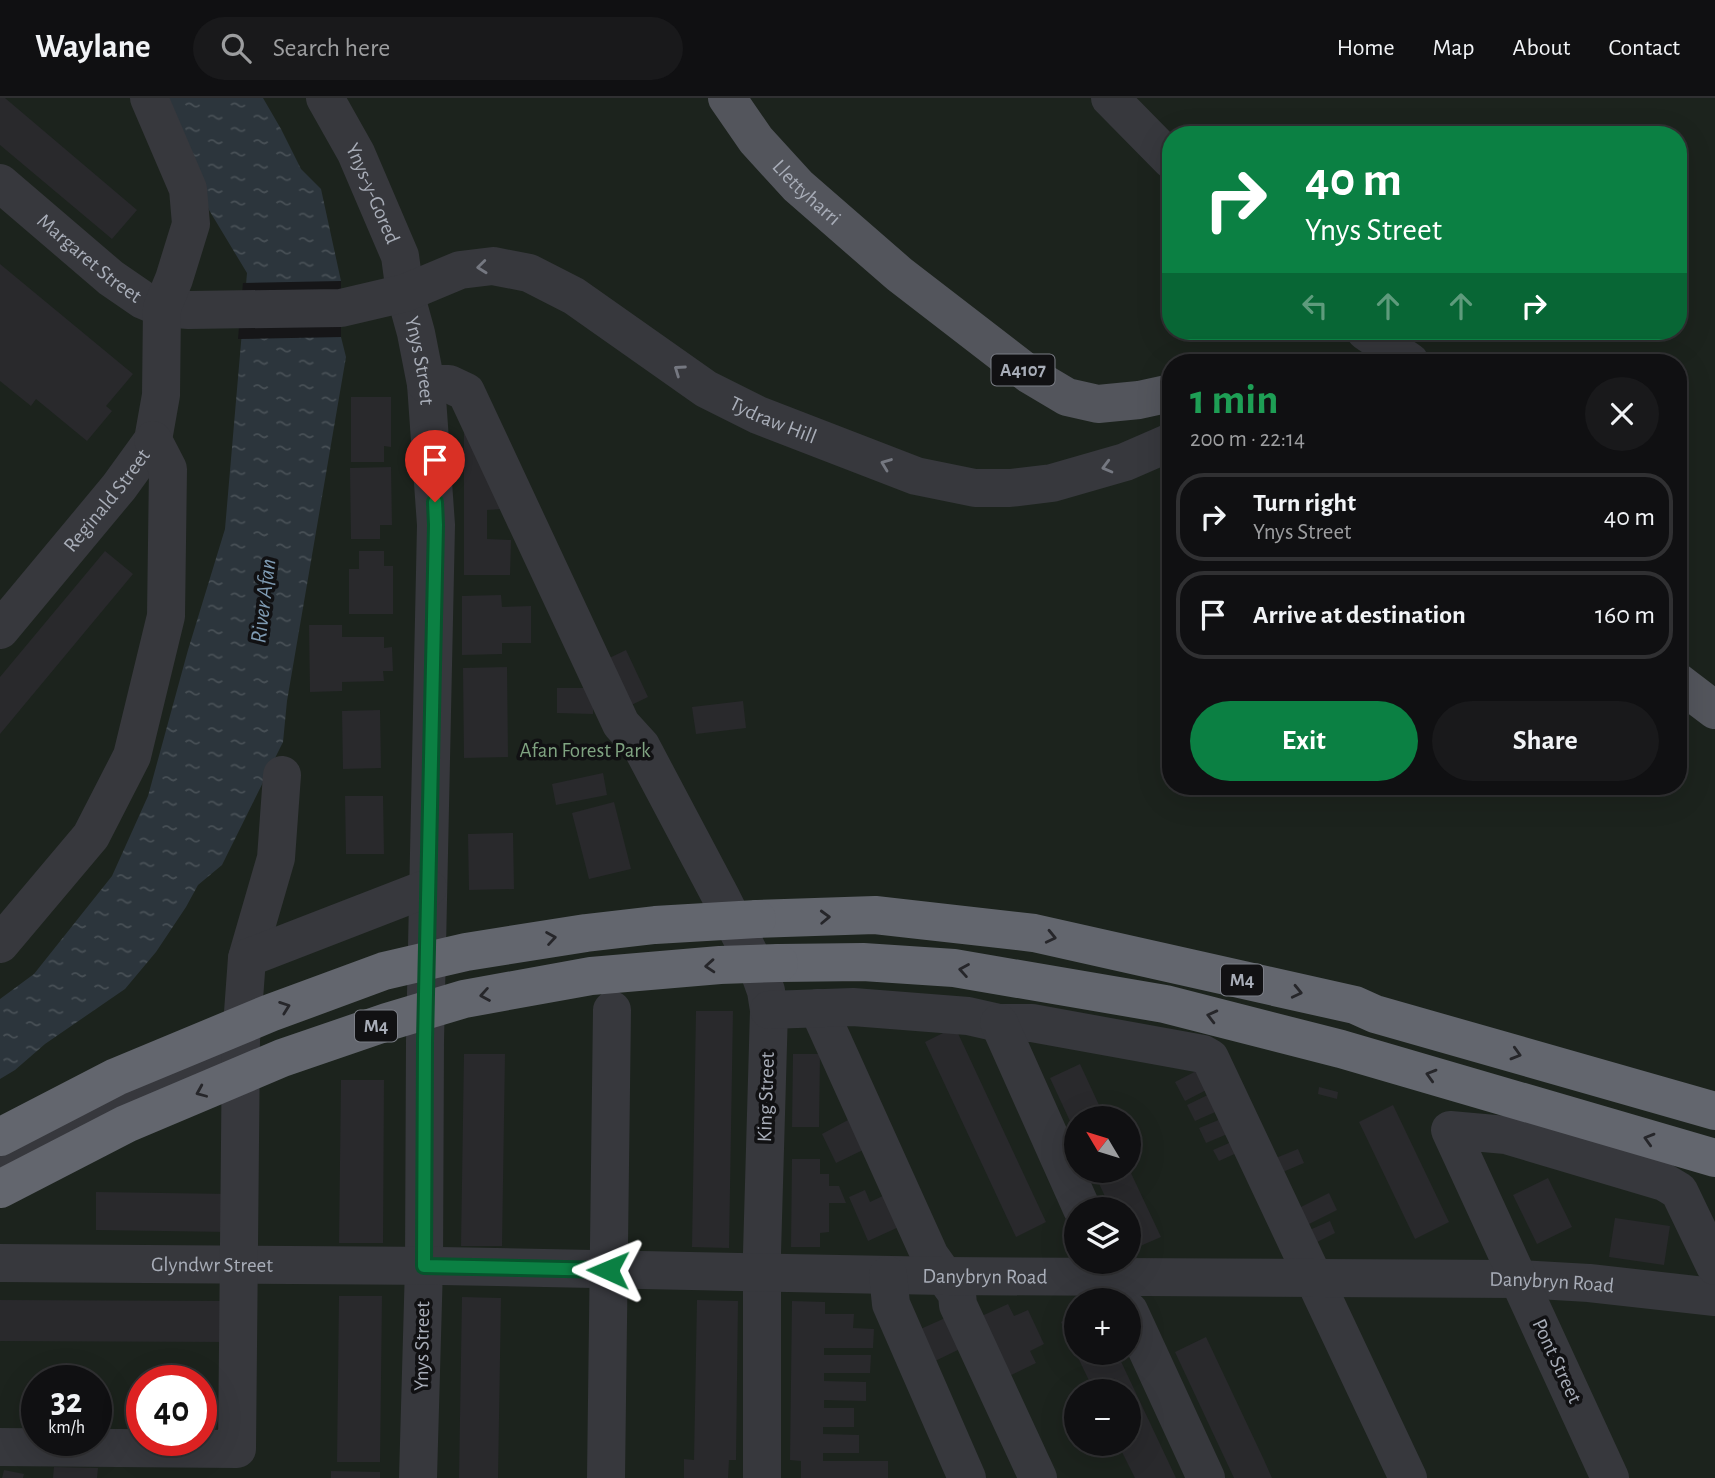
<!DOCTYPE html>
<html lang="en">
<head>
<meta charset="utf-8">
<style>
  :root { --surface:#101012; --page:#19191b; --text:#f1f3f6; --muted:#9c9d9f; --line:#303032; --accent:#0b8043 }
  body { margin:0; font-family:"Alegreya Sans",sans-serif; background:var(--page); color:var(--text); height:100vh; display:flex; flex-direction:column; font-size:26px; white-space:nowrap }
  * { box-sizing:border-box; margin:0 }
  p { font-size:23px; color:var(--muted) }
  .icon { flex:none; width:38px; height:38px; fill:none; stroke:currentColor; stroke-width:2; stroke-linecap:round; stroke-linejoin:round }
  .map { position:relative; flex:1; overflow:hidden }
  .panel { position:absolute; left:1162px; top:256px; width:525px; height:441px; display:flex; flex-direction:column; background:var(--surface); border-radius:28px; box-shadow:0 7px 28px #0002,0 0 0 2px var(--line) }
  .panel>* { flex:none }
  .top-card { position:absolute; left:1162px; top:28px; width:525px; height:214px; border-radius:28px; box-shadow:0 7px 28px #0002,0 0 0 2px var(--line); background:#0b8043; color:#fff; overflow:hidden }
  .needle { width:46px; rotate:308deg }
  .fabs { position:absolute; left:1064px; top:1008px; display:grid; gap:14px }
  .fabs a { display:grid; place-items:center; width:77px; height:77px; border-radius:50%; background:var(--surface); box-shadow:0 7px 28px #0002,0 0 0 2px var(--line); font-size:35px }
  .speed { position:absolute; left:21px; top:1267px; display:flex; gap:14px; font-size:35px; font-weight:700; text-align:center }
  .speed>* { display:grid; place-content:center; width:91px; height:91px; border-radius:50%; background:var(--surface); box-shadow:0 7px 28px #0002,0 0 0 2px var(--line); line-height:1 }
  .speed small { font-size:18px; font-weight:400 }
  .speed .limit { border:10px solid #d22; background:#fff; color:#111 }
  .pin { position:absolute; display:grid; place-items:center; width:60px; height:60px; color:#fff; margin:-72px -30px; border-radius:50% 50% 50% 0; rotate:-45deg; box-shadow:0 0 7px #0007 }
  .pin .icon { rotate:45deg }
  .me { position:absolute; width:77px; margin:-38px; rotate:271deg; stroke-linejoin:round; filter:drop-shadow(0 0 5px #0008) }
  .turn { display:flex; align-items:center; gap:24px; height:147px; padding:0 28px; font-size:32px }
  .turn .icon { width:91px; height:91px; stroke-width:2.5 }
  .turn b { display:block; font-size:49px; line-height:60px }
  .lanes { display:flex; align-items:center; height:66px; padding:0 28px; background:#0003; justify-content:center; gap:35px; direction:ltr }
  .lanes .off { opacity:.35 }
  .round { display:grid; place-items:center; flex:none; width:74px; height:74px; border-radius:37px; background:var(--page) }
  .headline { display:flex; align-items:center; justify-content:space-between; height:119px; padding:0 28px }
  h1 { font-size:42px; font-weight:700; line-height:52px; color:#1e9e55 }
  .action { display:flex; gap:14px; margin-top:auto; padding:14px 28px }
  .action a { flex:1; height:80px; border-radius:42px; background:var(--accent); color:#fff; font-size:28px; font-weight:700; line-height:80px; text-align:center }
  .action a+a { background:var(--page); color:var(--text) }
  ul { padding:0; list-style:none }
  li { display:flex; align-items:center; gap:21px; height:88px; margin:0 14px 10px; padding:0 14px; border:4px solid var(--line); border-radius:28px }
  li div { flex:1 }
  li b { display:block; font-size:26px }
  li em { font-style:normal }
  header { display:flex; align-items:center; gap:42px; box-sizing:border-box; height:98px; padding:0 35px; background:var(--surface); border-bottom:2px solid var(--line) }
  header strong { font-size:33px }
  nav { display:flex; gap:38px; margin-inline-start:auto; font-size:24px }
  .search { width:490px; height:63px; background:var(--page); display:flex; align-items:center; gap:18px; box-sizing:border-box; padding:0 24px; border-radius:38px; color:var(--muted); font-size:26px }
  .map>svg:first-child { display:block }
</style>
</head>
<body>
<header>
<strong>Waylane</strong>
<div class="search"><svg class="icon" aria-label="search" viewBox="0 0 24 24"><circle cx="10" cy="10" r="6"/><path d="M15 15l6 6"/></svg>Search here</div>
<nav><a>Home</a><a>Map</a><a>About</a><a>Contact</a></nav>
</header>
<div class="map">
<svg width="1715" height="1380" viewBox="0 0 1715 1380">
  <defs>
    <pattern id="water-ripples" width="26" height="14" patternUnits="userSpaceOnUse" patternTransform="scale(1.75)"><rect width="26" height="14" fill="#2c353c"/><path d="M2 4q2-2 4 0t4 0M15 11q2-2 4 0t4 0" fill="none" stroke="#485056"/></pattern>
  </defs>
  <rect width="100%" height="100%" fill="#161618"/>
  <path fill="#1c231d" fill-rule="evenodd" d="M0 0H1715V1380H0ZM1171 37H1678V233H1171ZM1171 264H1678V688H1171ZM1076 1020H1129V1073H1076ZM1076 1111H1129V1164H1076ZM1076 1202H1129V1255H1076ZM37 1283H96V1342H37ZM142 1283H201V1342H142ZM1076 1293H1129V1346H1076Z"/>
  <path fill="url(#water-ripples)" d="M169 0H263L281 31 301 71 321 91 341 183V239L346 259 287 603 283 644 222 767 198 787 186 809 156 854 125 891 45 946 15 972 0 981V901L34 876 112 778 148 698 188 552 225 431 247 175 209 112Z"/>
  <path fill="#161618" d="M341 183V239L238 241 243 185Z"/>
  <path fill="#29292c" d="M0 0H5L137 112 112 141 0 47Z
    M0 166 133 276 106 308 112 313 87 343 36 301 31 308 0 283Z
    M351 299H391V349L384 348V364H351Z
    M464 327 502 411 487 412V441L511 442 510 477H464Z
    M391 369 392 427H380V441H351L350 370Z
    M105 453 133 476 0 636V579Z
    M359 453H384V468H393V516H349V471H359Z
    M501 497 502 509 531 508V545H502V556L462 557V498Z
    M309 527H342V539H384V550L392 549 393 573H383L384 583 342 584V593L310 594Z
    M626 552 648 599 623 611 601 564Z
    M507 569 508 659 464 660 463 570Z
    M557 590H593V616L557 615Z
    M743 603 746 630 696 636 692 609Z
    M380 612 381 670 343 671 342 613Z
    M603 675 607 697 556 707 552 686Z
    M345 698H383L384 756H346Z
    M614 704 631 771 589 781 572 715Z
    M513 735 514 791 469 792 468 736Z
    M696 913H733L729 1150 692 1149Z
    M955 929 1046 1124 1016 1139 925 944Z
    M464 956H505L502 1148H461Z
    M793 956H820L819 1029H792Z
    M1080 966 1105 1020H1076V1036L1050 980Z
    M1202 970 1212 989 1185 1003 1175 984Z
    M341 982H384L383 1145H339Z
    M1319 989 1338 994 1337 1001 1318 996Z
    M1214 994 1222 1011 1195 1023 1187 1007Z
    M1393 1007 1449 1124 1415 1141 1359 1024Z
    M1226 1019 1232 1034 1206 1045 1199 1030Z
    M848 1022 863 1052 836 1065 822 1036Z
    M1236 1042 1241 1053 1219 1063 1213 1052Z
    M1298 1051 1304 1065 1278 1076 1271 1062Z
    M792 1061H820V1076H829V1088H839L846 1105H829V1134L820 1135V1149H791Z
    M1093 1073H1130L1161 1139 1131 1152 1129 1148V1111H1111Z
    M1548 1080 1572 1129 1537 1146 1513 1097Z
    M865 1092 870 1104 887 1096 901 1128 868 1143 849 1099Z
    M96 1094 230 1096 229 1134 96 1132Z
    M1329 1095 1337 1112 1303 1129 1295 1112Z
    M1615 1120 1670 1128 1664 1167 1609 1159Z
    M1330 1123 1335 1135 1311 1147 1305 1134Z
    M339 1198H382L380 1364H337Z
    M462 1199 501 1200 498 1380H459Z
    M0 1202 228 1203 227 1244 0 1243Z
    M697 1202 738 1203 736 1362H729L728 1380H684V1361L694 1362Z
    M792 1203 825 1204V1216H854L853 1230 874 1231 873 1250H824V1257H871L870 1275H824V1283L866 1284V1303L824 1302V1310H854V1329H823V1336L859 1337V1355H823V1363H888V1380H801V1363L790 1362Z
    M1008 1206 1014 1218 1028 1212 1044 1246 1030 1253 1036 1265 1001 1282 973 1222Z
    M1076 1216V1255H1117L1176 1380H1135L1118 1346H1129V1293H1094L1061 1224Z
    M952 1217 966 1248 931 1265 916 1233Z
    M1206 1239 1264 1362 1272 1380H1234L1175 1254Z
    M54 1369 98 1370 97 1380H53Z
    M4 1372 24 1376 23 1380H2Z
    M331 1373 380 1374V1380H331Z"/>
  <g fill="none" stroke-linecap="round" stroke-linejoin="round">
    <g stroke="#37383d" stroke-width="38">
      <path id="s1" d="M325 0 356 55 400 158 405 195 416 235 426 286 436 427 425 943 424 1168 418 1380"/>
      <path d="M1110 0 1171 62"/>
      <path id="s2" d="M0 85 111 180 143 202 162 210 189 212 341 210 405 195 460 172 493 168 529 175 574 198 706 291 758 317 916 378 975 390H1010L1052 385 1125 364 1171 344"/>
      <path d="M1365 233 1410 264"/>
      <path d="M426 286H449L466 294 621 626 641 648 722 801 761 879 766 893 769 912 762 1155V1380"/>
      <path id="s3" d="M0 532 119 389 153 342 161 297 162 210 174 181 191 126 188 91 149 0"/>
      <path d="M0 846 91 738 132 658 166 518 168 371 153 342"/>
      <path d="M247 860 276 760 282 677"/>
      <path d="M818 910 930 1158 957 1196 958 1207 1038 1380"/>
      <path d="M769 912 853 909 968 918 999 925H1032L1203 956 1210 960 1408 1380"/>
      <path d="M999 925 1082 1111"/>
      <path d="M0 1065 241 942 247 860 428 790"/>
      <path id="s4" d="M0 1165 441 1168 944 1178 1518 1181 1589 1185 1715 1199"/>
      <path d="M888 1177 891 1206 967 1380"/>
      <path d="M1129 1213 1206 1380"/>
      <path d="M0 1349 237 1351 241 942"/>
      <path d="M606 1380 612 912"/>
      <path d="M1610 1380 1450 1032 1506 1037 1664 1084 1679 1093 1715 1168"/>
    </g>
    <g stroke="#53555c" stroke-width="38">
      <path id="s5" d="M727 0 756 42 798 88 899 176 1030 277 1067 299 1098 306 1139 302 1171 295"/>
      <path d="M1678 584 1715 612"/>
    </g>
    <path stroke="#63666e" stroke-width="38" d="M757 821 875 817 1034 835 1355 907 1375 916 1715 1013
      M779 865 863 864 954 870 1165 906 1341 951 1715 1060"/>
    <path stroke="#63666e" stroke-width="38" d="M0 1039 116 979 270 915 384 873 466 854 586 835 655 827 757 821
      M0 1091 126 1026 282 960 387 924 464 901 591 878 720 867 779 865"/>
  </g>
  <defs><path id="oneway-chevron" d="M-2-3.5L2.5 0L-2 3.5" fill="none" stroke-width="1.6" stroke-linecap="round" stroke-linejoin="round" transform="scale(1.75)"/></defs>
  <g stroke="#757881">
    <use href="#oneway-chevron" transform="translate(482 169) rotate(174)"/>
    <use href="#oneway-chevron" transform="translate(679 272) rotate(-145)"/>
    <use href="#oneway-chevron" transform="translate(886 366) rotate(-159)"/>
    <use href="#oneway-chevron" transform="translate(1107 369) rotate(165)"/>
  </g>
  <g stroke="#26262a">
    <use href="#oneway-chevron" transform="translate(825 819) rotate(-2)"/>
    <use href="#oneway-chevron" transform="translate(1051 839) rotate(13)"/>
    <use href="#oneway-chevron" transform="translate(551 840) rotate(-9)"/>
    <use href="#oneway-chevron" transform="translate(710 868) rotate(176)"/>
    <use href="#oneway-chevron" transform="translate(964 872) rotate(-170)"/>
    <use href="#oneway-chevron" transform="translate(1297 894) rotate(13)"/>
    <use href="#oneway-chevron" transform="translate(485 897) rotate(170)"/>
    <use href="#oneway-chevron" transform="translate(285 909) rotate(-20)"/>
    <use href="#oneway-chevron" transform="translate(1212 918) rotate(-166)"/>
    <use href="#oneway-chevron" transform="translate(1516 956) rotate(16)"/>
    <use href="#oneway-chevron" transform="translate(1431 977) rotate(-164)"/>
    <use href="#oneway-chevron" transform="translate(201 994) rotate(157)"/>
    <use href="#oneway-chevron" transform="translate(1649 1041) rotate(-164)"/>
  </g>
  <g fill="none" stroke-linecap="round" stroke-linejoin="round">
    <g stroke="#07532c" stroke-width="18">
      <path id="route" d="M435 404 436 427 425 943 424 1168 608 1172"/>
    </g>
    <use href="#route" stroke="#0b8043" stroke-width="12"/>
  </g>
  <g text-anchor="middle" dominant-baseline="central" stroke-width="7" stroke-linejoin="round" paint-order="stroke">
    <g fill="#111113" stroke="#7b7e86" stroke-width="2">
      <rect x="991.5" y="256.5" width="63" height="31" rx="5"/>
      <rect x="1221" y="866.5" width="42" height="31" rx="5"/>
      <rect x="355" y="912.5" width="42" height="31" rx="5"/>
    </g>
    <g font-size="19" font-weight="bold" fill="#a8adb8">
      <text x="1023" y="272">A4107</text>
      <text x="1242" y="882">M4</text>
      <text x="376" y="928">M4</text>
    </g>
    <g font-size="21" fill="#a8adb8" stroke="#111113">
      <text stroke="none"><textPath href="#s5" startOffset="124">Llettyharri</textPath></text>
      <text stroke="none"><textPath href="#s1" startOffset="107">Ynys-y-Gored</textPath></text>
      <text stroke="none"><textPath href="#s2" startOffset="117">Margaret Street</textPath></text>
      <text stroke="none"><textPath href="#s1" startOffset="282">Ynys Street</textPath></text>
      <text stroke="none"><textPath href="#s2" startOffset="866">Tydraw Hill</textPath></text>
      <text stroke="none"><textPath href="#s3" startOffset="168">Reginald Street</textPath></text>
      <text transform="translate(766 999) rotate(-88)">King Street</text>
      <text stroke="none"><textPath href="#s4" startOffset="212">Glyndwr Street</textPath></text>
      <text stroke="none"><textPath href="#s4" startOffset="985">Danybryn Road</textPath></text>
      <text stroke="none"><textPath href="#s4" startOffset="1552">Danybryn Road</textPath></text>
      <text transform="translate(422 1248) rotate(-89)">Ynys Street</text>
      <text transform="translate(1557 1263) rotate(65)">Pont Street</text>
    </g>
    <g font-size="21" fill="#7fa381" stroke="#111113">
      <text x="585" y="652">Afan Forest Park</text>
    </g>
    <g font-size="23" font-style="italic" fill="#7f9bb3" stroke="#111113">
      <text transform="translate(264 503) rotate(-83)">River Afan</text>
    </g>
  </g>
</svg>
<div class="fabs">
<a><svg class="needle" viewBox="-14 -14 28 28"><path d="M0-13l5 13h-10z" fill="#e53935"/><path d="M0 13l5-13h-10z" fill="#9c9d9f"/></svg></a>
<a><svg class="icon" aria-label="layers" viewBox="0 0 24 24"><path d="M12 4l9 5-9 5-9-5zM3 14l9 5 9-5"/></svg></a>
<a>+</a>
<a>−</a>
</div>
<div class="speed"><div>32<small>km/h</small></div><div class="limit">40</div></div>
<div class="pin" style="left:435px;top:404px;background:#d93025"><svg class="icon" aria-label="arrive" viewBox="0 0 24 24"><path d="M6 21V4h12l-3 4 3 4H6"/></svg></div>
<svg class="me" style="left:608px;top:1172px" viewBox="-20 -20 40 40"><path d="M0-17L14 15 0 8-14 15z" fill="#0b8043" stroke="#fff" stroke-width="4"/></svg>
<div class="top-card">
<div class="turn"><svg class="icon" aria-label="right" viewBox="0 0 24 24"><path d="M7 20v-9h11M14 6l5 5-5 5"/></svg><div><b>40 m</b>Ynys Street</div></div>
<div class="lanes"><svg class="icon off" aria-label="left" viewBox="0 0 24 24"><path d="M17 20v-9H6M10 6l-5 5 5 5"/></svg><svg class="icon off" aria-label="ahead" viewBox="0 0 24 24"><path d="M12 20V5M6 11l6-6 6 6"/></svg><svg class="icon off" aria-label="ahead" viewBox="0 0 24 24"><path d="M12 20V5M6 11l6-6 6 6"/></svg><svg class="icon" aria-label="right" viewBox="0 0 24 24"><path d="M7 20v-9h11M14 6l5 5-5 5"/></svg></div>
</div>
<section class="panel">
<div class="headline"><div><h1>1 min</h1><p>200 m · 22:14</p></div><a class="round"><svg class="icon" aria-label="close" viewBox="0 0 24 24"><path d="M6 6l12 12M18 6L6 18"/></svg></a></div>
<ul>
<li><svg class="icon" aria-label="right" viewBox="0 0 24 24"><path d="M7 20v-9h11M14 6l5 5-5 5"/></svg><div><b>Turn right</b><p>Ynys Street</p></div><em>40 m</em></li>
<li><svg class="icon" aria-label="arrive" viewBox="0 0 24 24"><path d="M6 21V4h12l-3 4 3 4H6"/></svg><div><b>Arrive at destination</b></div><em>160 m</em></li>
</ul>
<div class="action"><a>Exit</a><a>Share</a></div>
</section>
</div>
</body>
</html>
